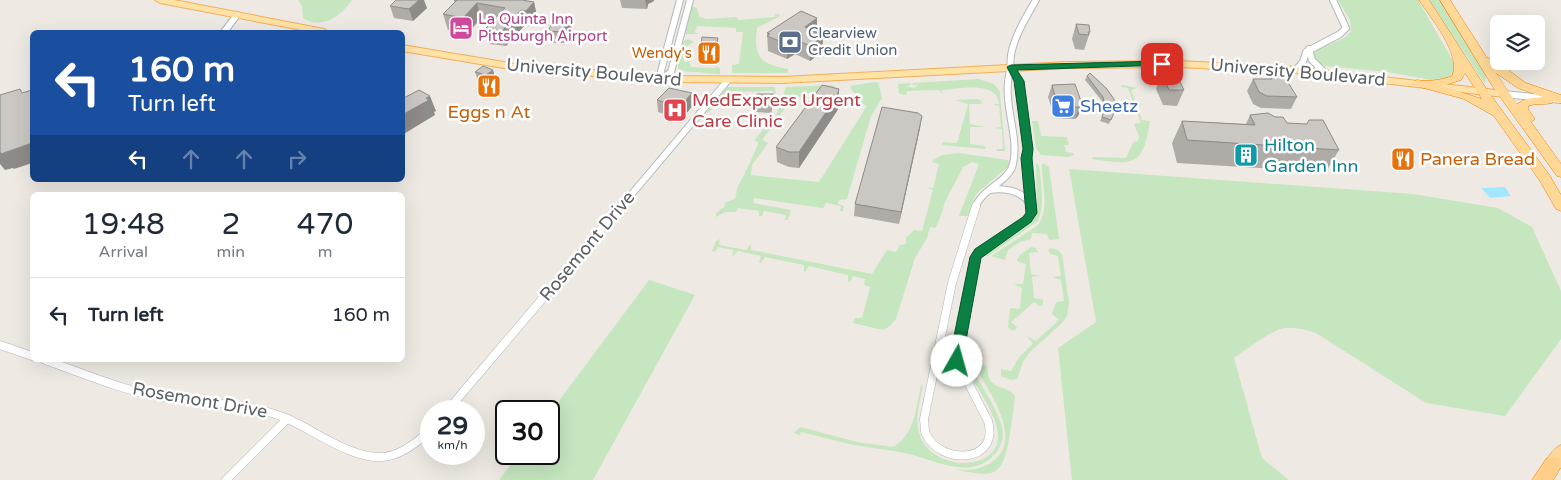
<!DOCTYPE html>
<html lang="en">
<head>
<meta charset="utf-8">
<style>
  :root { --surface:#fff; --page:#f2f2f3; --text:#1f2937; --muted:#747a83; --line:#e0e1e3 }
  body { margin:0; font-family:"Varela Round",sans-serif; background:var(--page); color:var(--text); height:100vh; display:flex; flex-direction:column; font-size:19px; white-space:nowrap }
  * { box-sizing:border-box; margin:0 }
  p { font-size:16px; color:var(--muted) }
  .icon { flex:none; width:28px; height:28px; fill:none; stroke:currentColor; stroke-width:2; stroke-linecap:round; stroke-linejoin:round }
  .map { position:relative; flex:1; overflow:hidden }
  .side { position:absolute; left:30px; top:192px; width:375px; height:170px; display:flex; flex-direction:column; background:var(--surface); border-radius:8px; box-shadow:0 5px 20px #0002 }
  .side>* { flex:none }
  .guide { position:absolute; left:30px; top:30px; width:375px; height:152px; border-radius:8px; box-shadow:0 5px 20px #0002; background:#1a4fa0; color:#fff; overflow:hidden }
  .tools { position:absolute; left:1490px; top:15px; display:grid; gap:10px }
  .tools a { display:grid; place-items:center; width:55px; height:55px; border-radius:8px; background:var(--surface); box-shadow:0 5px 20px #0002; font-size:25px }
  .speed { position:absolute; left:420px; top:400px; display:flex; gap:10px; font-size:25px; font-weight:700; text-align:center }
  .speed>* { display:grid; place-content:center; width:65px; height:65px; border-radius:50%; background:var(--surface); box-shadow:0 5px 20px #0002; line-height:1 }
  .speed small { font-size:12px; font-weight:400 }
  .speed .limit { border:2px solid #111; border-radius:8px; background:#fff; color:#111 }
  .pin { position:absolute; display:grid; place-items:center; width:42px; height:42px; color:#fff; margin:-21px; border-radius:10px; box-shadow:0 2px 8px #0006 }
  .me { position:absolute; width:55px; margin:-28px; rotate:7deg; stroke-linejoin:round; filter:drop-shadow(0 0 4px #0008) }
  .turn { display:flex; align-items:center; gap:18px; height:105px; padding:0 15px; font-size:22px }
  .turn .icon { width:65px; height:65px; stroke-width:2.5 }
  .turn b { display:block; font-size:35px; line-height:42px }
  .lanes { display:flex; align-items:center; height:48px; padding:0 15px; background:#0003; justify-content:center; gap:25px; direction:ltr }
  .lanes .off { opacity:.35 }
  .eta { display:flex; justify-content:space-evenly; align-items:center; height:85px; text-align:center }
  .eta b { font-size:30px; font-weight:600; line-height:35px }
  ul { padding:0; list-style:none }
  li { display:flex; align-items:center; gap:15px; height:75px; padding:0 15px; border-top:1px solid var(--line) }
  li div { flex:1 }
  li b { display:block; font-size:19px }
  li em { font-style:normal }
  .map>svg:first-child { display:block }
</style>
</head>
<body>
<div class="map">
<svg width="1561" height="480" viewBox="0 0 1561 480">
  <rect width="100%" height="100%" fill="#eeeae3"/>
  <path fill="#c5e6bf" d="M298 0H352C341 16 322 30 303 18L302 6Z
    M1338 0H1418L1453 61 1456 68 1455 75 1452 74 1448 77 1450 78 1431 80 1388 72 1325 66 1315 60 1313 52 1346 37 1351 31 1350 20Z
    M1429 0H1441L1486 75 1485 84Z
    M692 6 697 8 699 17 707 19 736 17 738 20 775 17V14H779L780 16 757 28C753 56 761 65 788 69V73H732V65L739 64 743 32H736V28L697 26 695 32 698 34H685L691 7Z
    M688 39 694 42 687 46 684 62 689 61 691 67 715 68 716 66 720 68V74L679 71 677 61 682 42Z
    M979 79 994 84 1000 92 1005 151H997L996 149H1003L1002 129 994 128 1001 127 999 106 992 104H999C997 80 959 89 942 90V94L939 90 907 91V94L903 95 899 93 898 84 910 83 911 85 906 86 914 88 918 85H913L912 83Z
    M874 82 882 83 877 84 879 85 882 98 871 116 847 199 839 200 838 204 844 206 843 211H840L841 206 826 203 823 208 754 198 753 203 791 210 788 220H785L786 215 764 211 762 216H759V211L738 208 736 212H725L716 217V213L724 207 726 202 735 199C737 194 736 189 739 184 746 172 752 158 758 144L757 141H754L777 113 786 87 832 85 836 87C826 95 812 88 801 97L794 96 762 140 768 143 752 165 751 175 819 182 867 106 862 104C860 95 852 94 850 86Z
    M1122 85 1137 88 1131 90 1136 103 1143 104 1137 106 1142 120 1150 121C1143 167 1134 165 1092 159L1093 157 1125 158 1127 156 1133 142 1138 141 1139 136 1134 124 1141 123 1128 88 1121 87Z
    M727 87H775L776 96H773V91L727 92 709 112 706 113Z
    M976 99 981 100 982 104H969L970 124 984 127H970V144L985 146 986 149 942 145 943 142 957 143 968 104 955 100Z
    M1032 121H1038L1041 136 1067 137 1069 145H1064L1066 152 1073 153 1074 155 1069 157 1041 155 1036 148Z
    M959 153 1008 160 1010 165 976 194 968 216H959L979 164 972 162 963 167C958 179 950 190 945 202 942 211 940 221 935 228L930 227 927 238 915 258 896 319 890 326 883 330 853 323 855 318H862L870 287 864 285 865 279 853 276 851 281 848 282V275L809 266 806 271 804 272V265L765 257 761 263 759 262 761 256 738 251 732 257 733 250 718 247 715 252 712 251 716 241 720 239 719 245 746 250 751 244V250L872 274 887 250 896 252 900 245 906 244V238L914 230 922 231 933 190 926 187 933 188 939 164 932 162 933 160 942 155Z
    M1036 163 1039 165C1041 182 1045 205 1038 221L988 256 983 255 1034 218 1037 205Z
    M1042 163 1049 167 1059 239 1049 240 1047 234 1032 233 1031 239 1020 242 1008 250 1005 260 991 256 1037 226C1051 210 1041 182 1042 163Z
    M1069 169 1413 194 1498 208 1532 227 1561 291V339L1505 416 1426 403 1316 333C1306 330 1295 327 1285 328 1271 330 1246 350 1234 358L1262 458 1289 480H1072L1058 348 1096 322Z
    M1031 247 1036 248 1038 252 1029 253 1031 274 1040 276 1032 277 1034 298 1043 300V305L1040 306 1034 302 1011 322 1017 327 1015 330H1011L1008 327 1010 309 1011 308 1020 309 1022 288 1014 284H1023L1026 264 1018 262 1017 260 1020 255Z
    M1050 248 1058 250 1062 254 1069 303 1067 316 1062 323 1029 353 1023 362 1017 379 1011 380 1001 376V369L1011 371 1020 356 1033 344 1027 336 1036 341 1059 320 1052 314 1056 302 1064 301 1061 280 1052 277 1061 276 1058 256 1050 254 1048 250Z
    M649 280 695 295 593 480H499L519 454H549V414Z
    M964 360 971 362 970 365C979 382 1002 416 1003 433 1003 450 989 464 972 467 952 470 929 459 909 454 891 450 872 448 853 445 836 441 818 436 801 432L800 435 794 433 800 427 857 442 893 447C915 435 916 407 921 385L923 386C920 399 916 415 918 428 925 472 997 474 998 437 999 413 971 384 964 360Z
    M975 363 987 366C988 370 987 374 989 378 994 390 1010 386 1015 397 1014 411 1011 425 1009 439 1002 480 991 477 954 469 968 471 980 470 992 462 1025 439 988 390 974 365Z"/>
  <path fill="#a2e6ff" d="M1505 187 1511 196 1490 198 1481 188Z"/>
  <g fill="none" stroke-linecap="round" stroke-linejoin="round">
    <g stroke="#b4b7ba" stroke-width="8">
      <path id="minor-far1" d="M680 0 661 71 662 79 671 72 690 0
        M224 32 237 15
        M1309 49 1312 60 1325 73
        M1011 67 1019 81 1028 149 1026 158 1031 208
        M1011 67C1007 48 1026 17 1036 0
        M1296 70 1303 62 1306 52 1340 34 1346 28 1333 0
        M1504 94 1561 100
        M989 190C1004 188 1020 190 1030 203
        M620 208 728 80
        M975 208C982 188 1009 182 1013 164 1020 133 1000 102 1011 67"/>
    </g>
    <g stroke="#b4b7ba" stroke-width="9">
      <path id="minor" d="M976 206 952 283 924 419C925 424 924 430 926 434 940 465 1000 464 988 421L959 365 957 357 975 257 979 252 1027 220 1031 213 1030 206
        M0 345 32 356
        M45 360C82 373 119 389 157 396 201 404 246 401 288 419 315 431 352 459 382 457 401 456 418 442 431 429
        M447 411 621 206
        M226 480 287 419"/>
    </g>
    <g stroke="#f4ae56" stroke-width="2">
      <path id="primary" d="M155 0H174L324 29 329 32H312L160 3Z
        M402 45 516 64 669 76 782 77 1067 62 1178 61 1296 67 1504 91 1509 94 1504 97 1296 73 1178 67 1067 68 782 83 669 82 516 70 402 51Z"/>
    </g>
    <g stroke="#f17e00" stroke-width="1">
      <path id="trunk" d="M1419 0H1429L1487 90 1550 176 1561 195V211L1556 209 1540 181 1494 116 1464 99 1413 85 1411 83 1417 80C1426 82 1443 80 1452 76 1462 55 1431 18 1419 0ZM1465 73 1482 99 1442 86 1461 80Z
        M1440 0H1450L1487 58 1493 59 1526 83 1561 95V103L1553 101 1552 103C1544 105 1536 103 1528 106V109L1535 119 1531 122 1561 164V177L1557 176 1493 87ZM1496 73 1518 88 1543 97 1526 99 1517 104Z
        M1561 445V468L1553 473 1547 470 1544 465C1548 457 1552 449 1561 445Z"/>
    </g>
    <g stroke="#f17e00" stroke-width="1">
      <path id="motorway" d="M1553 457 1560 459C1561 468 1558 473 1553 480H1532L1546 459Z"/>
    </g>
    <use href="#minor-far1" stroke="#fff" stroke-width="6"/>
    <use href="#minor" stroke="#fff" stroke-width="8"/>
    <use href="#primary" fill="#ffe2a7" fill-rule="evenodd"/>
    <use href="#trunk" fill="#ffd898" fill-rule="evenodd"/>
    <use href="#motorway" fill="#ffce89" fill-rule="evenodd"/>
  </g>
  <path fill="#afaba7" d="M454 0 534 2 537 17 530 26 525 25 506 46 490 44 486 28 493 20 481 18 468 33 448 30 443 14 455 3Z
    M620 0H654V1L648 4 647 9 622 8Z
    M390 6 427 8 413 21 394 18Z
    M1076 24 1090 32 1084 50 1075 49 1072 39Z
    M572 30 565 43H551L548 31Z
    M767 33H817H816L823 37 822 52 810 61 795 54 787 59 768 51Z
    M718 38V45L714 60H700V52Z
    M493 70 497 85 490 91 480 87 475 72Z
    M1162 73 1184 90 1177 106 1163 105 1156 89Z
    M1270 75 1297 97 1291 109 1261 108 1253 104 1247 91 1253 79H1268Z
    M1087 76 1115 110 1109 124 1100 121 1104 112 1102 101 1085 80Z
    M1052 85 1082 104 1078 116 1075 119 1055 118 1048 97Z
    M692 93 693 105 682 119 658 112 657 100Z
    M773 102 771 113 755 112V104Z
    M839 105 837 111 799 168 789 167 777 162 776 147Z
    M1250 115 1275 117 1339 150 1326 172 1177 163 1172 143 1182 121 1246 124Z
    M920 128 899 224 854 216 855 204Z"/>
  <path fill="#8e8b88" d="M419 0H424L427 8 413 21 409 9Z
    M645 0H654V1L648 4 647 9Z
    M534 2 537 17 530 26 526 11Z
    M477 3 481 18 468 33 463 18Z
    M521 10 525 25 506 46 502 31Z
    M569 18 572 30 565 43 563 32Z
    M817 18V33L804 42 805 27Z
    M823 37 822 52 810 61V46Z
    M718 38V45L714 60V52Z
    M795 39V54L787 59V44Z
    M493 70 497 85 490 91 486 75Z
    M839 89V105L837 111 799 168V152Z
    M692 93 693 105 682 119 680 107Z
    M773 94V102L771 113V104Z
    M430 96 436 111 434 112 435 115 402 135V115Z
    M1082 104 1078 116 1075 119 1079 107Z
    M922 116 920 128 899 224 901 212Z
    M32 143V163L14 169 13 168 5 170 0 164V151Z"/>
  <path fill="#cbc7c2" stroke="#8e8b88" d="M396 0H419L409 9 390 6Z
    M454 0H522L534 2 526 11 521 10 502 31 486 28 505 8 477 3 463 18 443 14 457 0Z
    M801 11 817 18 805 27 823 37 810 46 795 39 787 44 767 36 770 34 767 33Z
    M555 17 569 18 563 32 548 31Z
    M1076 24 1089 25 1090 32H1088L1089 35 1079 34Z
    M702 37 718 38 714 52H700Z
    M483 66 493 70 486 75 475 72Z
    M1090 73 1106 88 1114 99 1115 110 1111 120 1102 117 1105 108 1103 97 1087 76Z
    M1162 73 1176 74 1184 90H1169Z
    M1270 75H1278L1282 78 1286 79 1297 97 1267 96 1259 92 1253 79H1272Z
    M1075 84 1082 104 1079 107H1058L1052 85Z
    M822 85 839 89 837 96 799 152H789L776 147Z
    M669 88 692 93 680 107 657 100Z
    M20 89 22 93 32 90V143L1 154 0 151V95Z
    M419 90 430 96 426 98 429 100 402 115V99Z
    M757 94H773L771 104H755Z
    M882 107 918 113 922 116 901 212 855 204Z
    M1268 113 1275 117H1283L1287 123 1307 124 1309 120H1323L1339 150 1187 140 1182 121 1255 125 1250 115Z"/>
  <path fill="#0b8043" stroke="#07532c" d="M1162 61 1166 64 1165 65 1017 70 1024 81 1033 149 1032 158 1037 213 1031 222 981 258 964 351 962 365 957 366 953 365 951 351 970 257 975 249 1023 217 1026 213 1021 158 1023 149 1014 81 1007 67 1011 65Z"/>
  <defs>
    <g id="hotel-square" transform="scale(1.25)"><rect x="-9" y="-9" width="18" height="18" rx="4" fill="#d1479c" stroke="#fff"/><path d="M-6-4.5h1.5V1H6V5H4.5V3h-9V5H-6ZM-4 0a1.8 1.8 0 1 1 3.6 0ZM.5 0V-2.5h3Q6-2.5 6 0Z" fill="#fff"/></g>
    <g id="bank-square" transform="scale(1.25)"><rect x="-9" y="-9" width="18" height="18" rx="4" fill="#5c6f8a" stroke="#fff"/><path d="M-6-4H6V4H-6ZM0-2.3a2.3 2.3 0 1 0 0 4.6a2.3 2.3 0 1 0 0-4.6Z" fill="#fff"/></g>
    <g id="restaurant-square" transform="scale(1.25)"><rect x="-9" y="-9" width="18" height="18" rx="4" fill="#e8710a" stroke="#fff"/><path d="M-5-6h1v4h1v-4h1v4h1v-4h1v5L-1.5 .5V6h-2V.5L-5-1ZM5-6V6H3V1.5H1.5Q1.5-4 5-6Z" fill="#fff"/></g>
    <g id="supermarket-square" transform="scale(1.25)"><rect x="-9" y="-9" width="18" height="18" rx="4" fill="#3f7fe0" stroke="#fff"/><path d="M-6-5.5h2.5l.6 2H6L4.5 2H-2.5L-4.4-4H-6ZM-1.5 3.2a1.3 1.3 0 1 0 .1 0ZM3 3.2a1.3 1.3 0 1 0 .1 0Z" fill="#fff"/></g>
    <g id="hospital-square" transform="scale(1.25)"><rect x="-9" y="-9" width="18" height="18" rx="4" fill="#e0444e" stroke="#fff"/><path d="M-5-5h3v3.5h4V-5h3V5h-3V1.5h-4V5h-3Z" fill="#fff"/></g>
    <g id="building-square" transform="scale(1.25)"><rect x="-9" y="-9" width="18" height="18" rx="4" fill="#0f9aa8" stroke="#fff"/><path d="M-4-6H4V6H1V3H-1V6H-4ZM-2.5-4.3h1.7v1.8h-1.7ZM.8-4.3h1.7v1.8H.8ZM-2.5-1h1.7V.8h-1.7ZM.8-1h1.7V.8H.8Z" fill="#fff"/></g>
  </defs>
  <g fill-rule="evenodd">
    <use href="#hotel-square" x="461" y="28"/>
    <use href="#bank-square" x="790" y="42"/>
    <use href="#restaurant-square" x="709" y="53"/>
    <use href="#restaurant-square" x="489" y="86"/>
    <use href="#supermarket-square" x="1063" y="106"/>
    <use href="#hospital-square" x="675" y="110"/>
    <use href="#building-square" x="1246" y="155"/>
    <use href="#restaurant-square" x="1403" y="159"/>
  </g>
  <g text-anchor="middle" dominant-baseline="central" stroke-width="5" stroke-linejoin="round" paint-order="stroke">
    <g font-size="15" fill="#b23c85" stroke="#fff" text-anchor="start">
      <text x="478" y="19">La Quinta Inn<tspan x="478" dy="17">Pittsburgh Airport</tspan></text>
    </g>
    <g font-size="15" fill="#4e5e75" stroke="#fff" text-anchor="start">
      <text x="808" y="33">Clearview<tspan x="808" dy="17">Credit Union</tspan></text>
    </g>
    <g font-size="15" fill="#c56008" stroke="#fff" text-anchor="end">
      <text x="692" y="53">Wendy's</text>
    </g>
    <g font-size="18" fill="#5b6064" stroke="#fff">
      <text transform="translate(594 72) rotate(5)">University Boulevard</text>
      <text transform="translate(1298 72) rotate(5)">University Boulevard</text>
      <text transform="translate(587 246) rotate(-50)">Rosemont Drive</text>
      <text transform="translate(200 400) rotate(10)">Rosemont Drive</text>
    </g>
    <g font-size="18" fill="#be3a42" stroke="#fff" text-anchor="start">
      <text x="692" y="100">MedExpress Urgent<tspan x="692" dy="21">Care Clinic</tspan></text>
    </g>
    <g font-size="18" fill="#366cbe" stroke="#fff" text-anchor="start">
      <text x="1080" y="106">Sheetz</text>
    </g>
    <g font-size="18" fill="#c56008" stroke="#fff">
      <text x="489" y="112">Eggs n At</text>
      <text x="1420" y="159" text-anchor="start">Panera Bread</text>
    </g>
    <g font-size="18" fill="#0d838f" stroke="#fff" text-anchor="start">
      <text x="1264" y="145">Hilton<tspan x="1264" dy="21">Garden Inn</tspan></text>
    </g>
  </g>
</svg>
<div class="tools">
<a><svg class="icon" aria-label="layers" viewBox="0 0 24 24"><path d="M12 4l9 5-9 5-9-5zM3 14l9 5 9-5"/></svg></a>
</div>
<div class="speed"><div>29<small>km/h</small></div><div class="limit">30</div></div>
<div class="pin" style="left:1162px;top:64px;background:#d93025"><svg class="icon" aria-label="arrive" viewBox="0 0 24 24"><path d="M6 21V4h12l-3 4 3 4H6"/></svg></div>
<svg class="me" style="left:957px;top:361px" viewBox="-20 -20 40 40"><circle r="19" fill="#fff"/><path d="M0-13L10 11 0 6-10 11z" fill="#0b8043"/></svg>
<div class="guide">
<div class="turn"><svg class="icon" aria-label="left" viewBox="0 0 24 24"><path d="M17 20v-9H6M10 6l-5 5 5 5"/></svg><div><b>160 m</b>Turn left</div></div>
<div class="lanes"><svg class="icon" aria-label="left" viewBox="0 0 24 24"><path d="M17 20v-9H6M10 6l-5 5 5 5"/></svg><svg class="icon off" aria-label="ahead" viewBox="0 0 24 24"><path d="M12 20V5M6 11l6-6 6 6"/></svg><svg class="icon off" aria-label="ahead" viewBox="0 0 24 24"><path d="M12 20V5M6 11l6-6 6 6"/></svg><svg class="icon off" aria-label="right" viewBox="0 0 24 24"><path d="M7 20v-9h11M14 6l5 5-5 5"/></svg></div>
</div>
<section class="side">
<div class="eta">
<div><b>19:48</b><p>Arrival</p></div>
<div><b>2</b><p>min</p></div>
<div><b>470</b><p>m</p></div>
</div>
<ul>
<li><svg class="icon" aria-label="left" viewBox="0 0 24 24"><path d="M17 20v-9H6M10 6l-5 5 5 5"/></svg><div><b>Turn left</b></div><em>160 m</em></li>
</ul>
</section>
</div>
</body>
</html>
